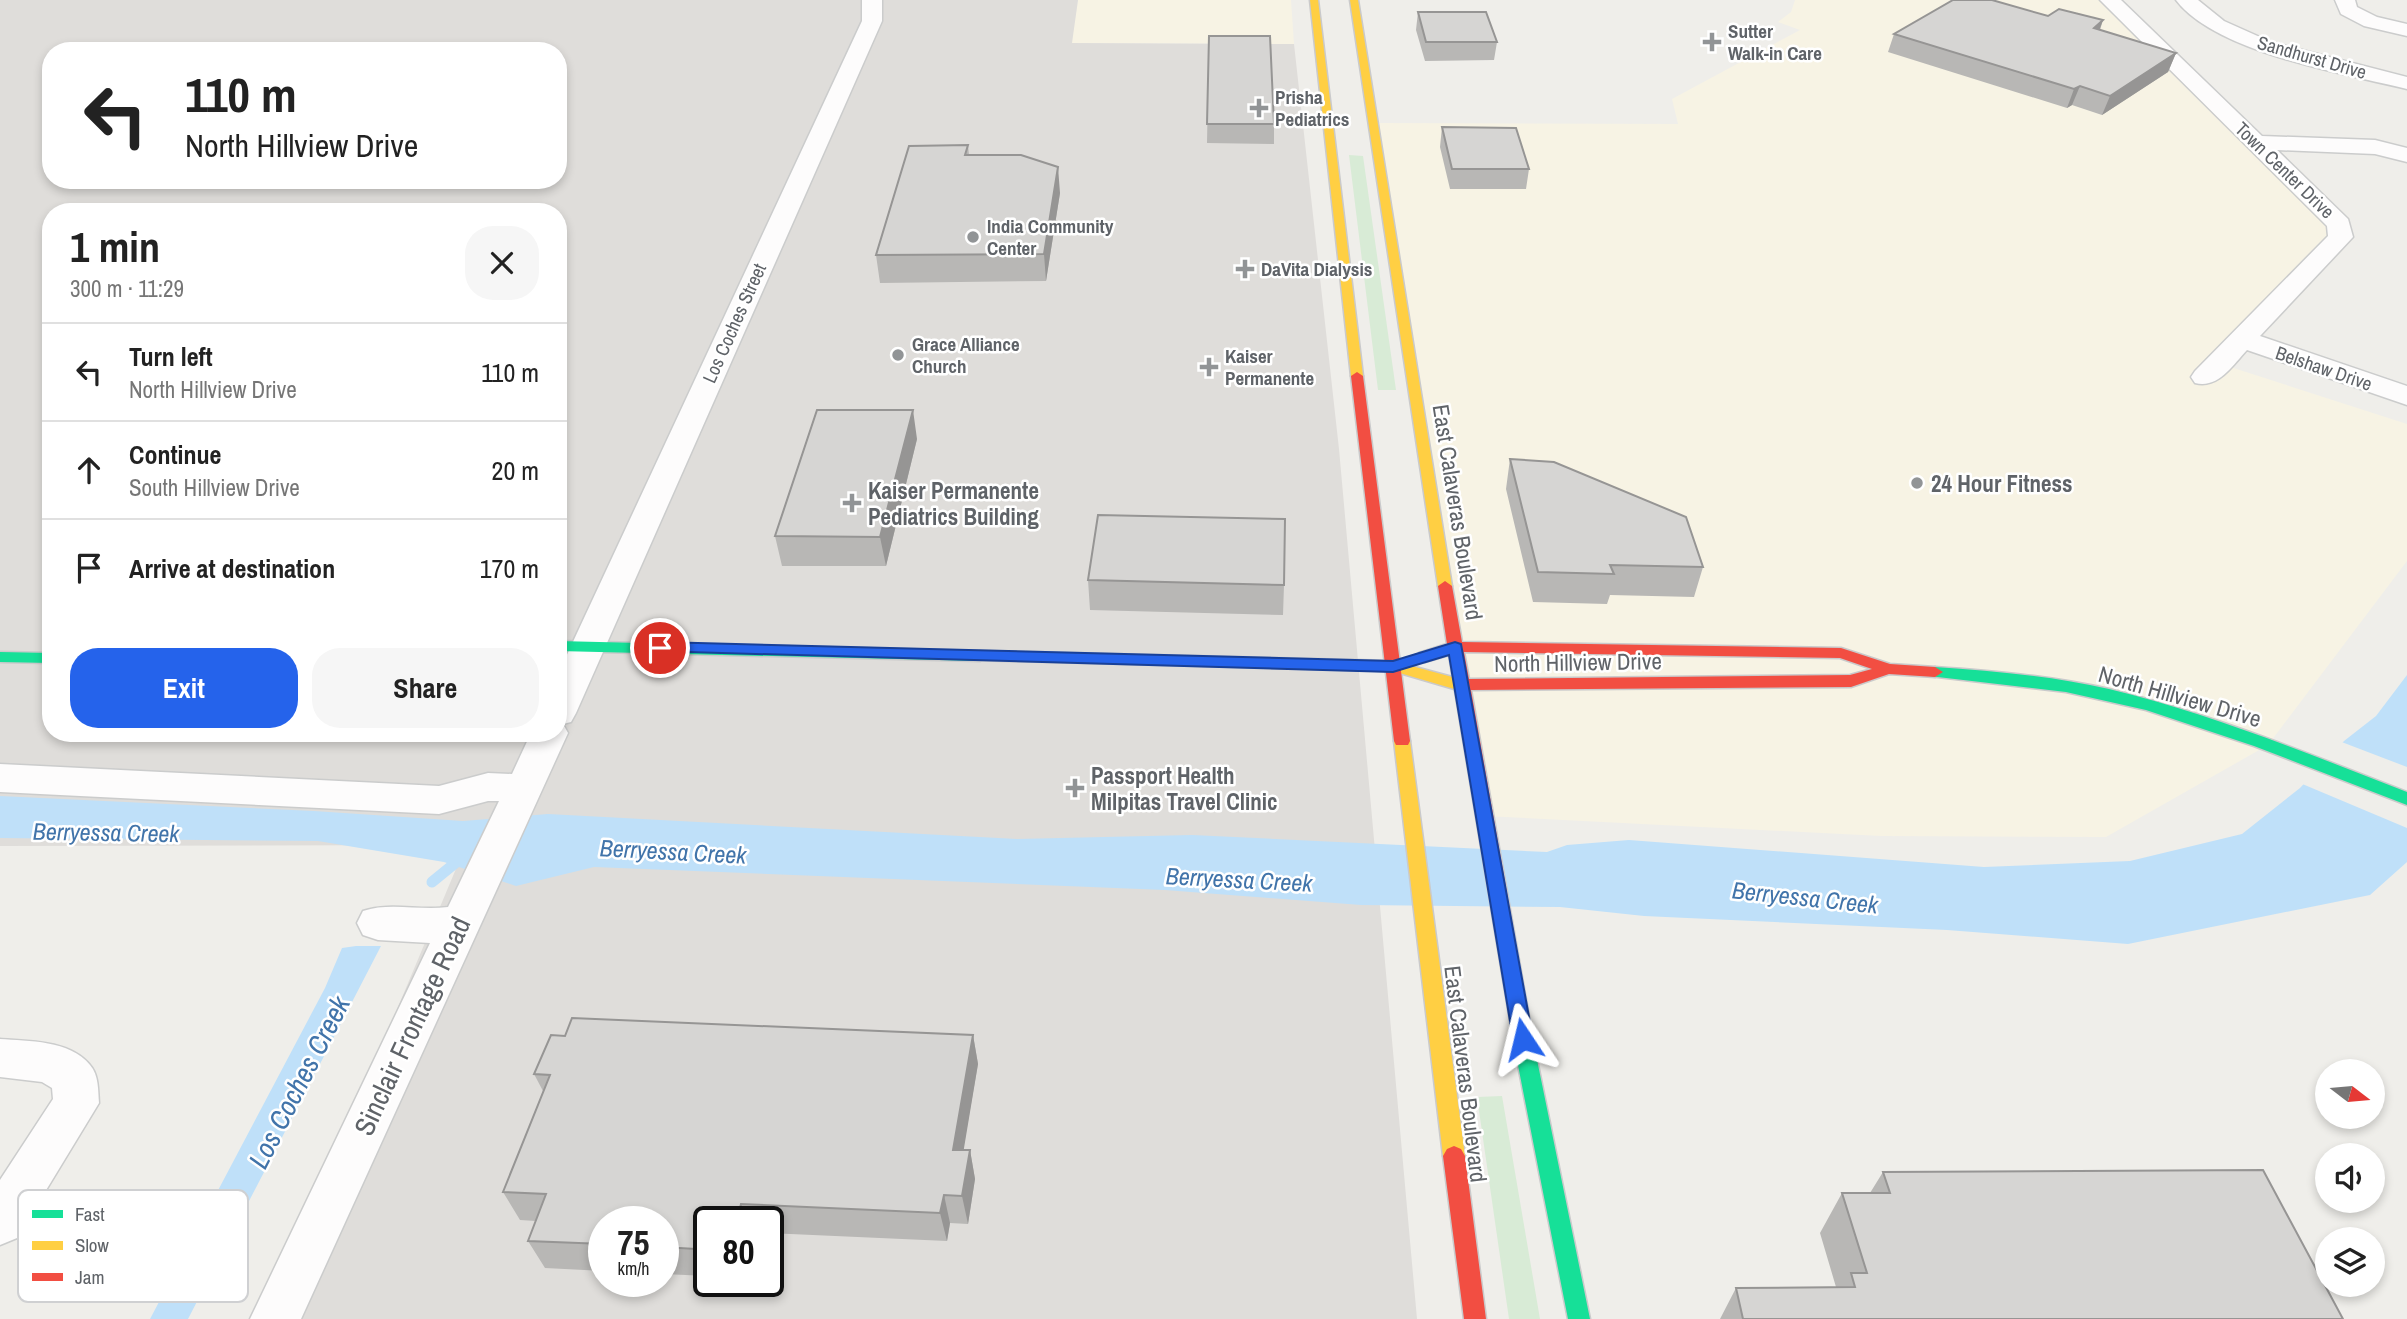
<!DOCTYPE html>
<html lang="en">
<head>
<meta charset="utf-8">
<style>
  :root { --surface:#fff; --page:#f6f6f6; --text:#222; --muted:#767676; --line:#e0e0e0; --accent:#2563eb }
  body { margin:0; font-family:"Archivo Narrow",sans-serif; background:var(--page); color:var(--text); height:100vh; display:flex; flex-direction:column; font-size:26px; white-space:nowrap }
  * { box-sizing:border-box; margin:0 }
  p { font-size:23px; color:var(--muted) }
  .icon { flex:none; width:38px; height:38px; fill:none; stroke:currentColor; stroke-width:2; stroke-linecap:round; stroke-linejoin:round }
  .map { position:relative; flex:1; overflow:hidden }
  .sheet { position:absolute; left:42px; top:203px; width:525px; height:539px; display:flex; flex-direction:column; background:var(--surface); border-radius:28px; box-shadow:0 4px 10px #0003 }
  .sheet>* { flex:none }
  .banner { position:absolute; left:42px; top:42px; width:525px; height:147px; border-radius:28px; box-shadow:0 4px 10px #0003; background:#fff; color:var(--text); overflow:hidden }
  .needle { width:46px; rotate:106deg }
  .buttons { position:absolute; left:2315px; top:1059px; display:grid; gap:14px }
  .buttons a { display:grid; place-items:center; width:70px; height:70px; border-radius:50%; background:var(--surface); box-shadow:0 4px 10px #0003; font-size:35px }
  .speed { position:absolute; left:588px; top:1206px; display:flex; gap:14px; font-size:35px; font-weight:700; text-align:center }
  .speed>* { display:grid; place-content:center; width:91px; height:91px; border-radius:50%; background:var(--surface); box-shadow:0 4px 10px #0003; line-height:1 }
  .speed small { font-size:18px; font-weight:400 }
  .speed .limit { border:4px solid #111; border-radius:10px; background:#fff; color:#111 }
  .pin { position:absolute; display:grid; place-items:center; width:60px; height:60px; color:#fff; margin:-30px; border:4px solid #fff; border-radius:50%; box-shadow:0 2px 7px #0007 }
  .me { position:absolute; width:77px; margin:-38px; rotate:350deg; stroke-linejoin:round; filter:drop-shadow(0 0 5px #0008) }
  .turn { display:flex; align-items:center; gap:24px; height:147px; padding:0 28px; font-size:32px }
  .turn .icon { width:91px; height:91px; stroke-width:2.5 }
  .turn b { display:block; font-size:49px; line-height:60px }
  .round { display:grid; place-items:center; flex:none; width:74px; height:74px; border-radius:28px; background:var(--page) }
  .headline { display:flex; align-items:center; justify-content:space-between; height:119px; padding:0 28px }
  h1 { font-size:42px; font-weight:700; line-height:52px }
  .primary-button { display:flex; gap:14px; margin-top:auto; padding:14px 28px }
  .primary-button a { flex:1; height:80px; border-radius:28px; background:var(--accent); color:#fff; font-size:28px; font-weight:700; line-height:80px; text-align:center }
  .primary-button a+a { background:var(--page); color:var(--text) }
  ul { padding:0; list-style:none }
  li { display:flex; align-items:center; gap:21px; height:98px; padding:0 28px; border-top:2px solid var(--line) }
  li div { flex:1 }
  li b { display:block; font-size:26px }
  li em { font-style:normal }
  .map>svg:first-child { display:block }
</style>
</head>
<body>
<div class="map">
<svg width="2407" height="1319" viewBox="0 0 2407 1319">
  <rect width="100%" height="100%" fill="#efeeea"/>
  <path fill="#f7f3e4" d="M1078 0H1291L1294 44 1071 43Z
    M1795 0H2110L2339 224 2218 363 2407 424V561L2268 745 2106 837 1881 836 1484 816 1375 123 1678 124 1672 99 1800 30 1778 22 1791 12Z"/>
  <path fill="#dfddda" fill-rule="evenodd" d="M0 0H1078L1072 43 1294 44 1339 449 1417 1319H267L466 845 0 846ZM51 51H558V180H51ZM51 212H558V733H51ZM604 1222H663V1281H604ZM709 1222H768V1281H709Z"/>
  <path fill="#d8ebd6" d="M1349 155 1363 156 1396 390H1378Z
    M1502 1096 1540 1319H1509L1477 1097Z"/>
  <path fill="#bfe0f9" d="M2407 675V862L2370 895 2128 944 1947 930 1644 916 1560 907 1361 905 1165 890 594 867 516 886 444 862 318 841 0 838V796L314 811 463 821 548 814 1017 839 1192 835 1547 852 1567 845 1629 840 1984 867 2130 861 2242 834 2300 788 2344 741 2376 716Z
    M356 946H381L188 1319H150L325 988 342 948Z"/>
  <path fill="#efeeea" d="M2339 741 2407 767V828L2300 783Z"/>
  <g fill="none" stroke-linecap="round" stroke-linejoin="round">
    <path stroke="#bfe0f9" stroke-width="9" d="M457 862 460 859"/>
    <path stroke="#bfe0f9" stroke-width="11" d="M432 882 459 860"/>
    <g stroke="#cbcccc" stroke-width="3">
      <path id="street" d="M862 0H882V21L576 713 571 722 563 724 568 733 301 1319H250L430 943 378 940 363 935 357 923 363 911C390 902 420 911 448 907L499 801H488L439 814 0 792V764L439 786 488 773 512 774 531 733H558V674L862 21Z
        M2100 0H2121L2262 136 2375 140 2407 148V162L2375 154 2277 150 2348 219 2353 237 2260 336 2407 386V405L2247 350C2232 366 2218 389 2195 383L2191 377 2195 371 2328 236 2327 226Z
        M2176 0H2198L2224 21 2271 42 2407 77V89C2345 74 2215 52 2176 0Z
        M2335 0H2355L2357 7 2377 17 2407 24V36L2364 26 2341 14Z
        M0 1039C28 1041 70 1040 90 1065 99 1075 98 1091 99 1103L17 1238 0 1245V1180L53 1099 52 1088 42 1082 0 1077Z"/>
    </g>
    <g stroke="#cacacb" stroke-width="3">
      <path id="fast" d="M558 641 980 651 988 656 980 661 558 651Z
        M0 652 51 653V663L0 662Z
        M1935 667C1993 671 2052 676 2109 689 2212 714 2309 754 2407 792V805L2254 746 2146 710 2066 692 1929 676 1927 672Z
        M1524 1036 1531 1039 1534 1045 1590 1319H1568L1514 1045 1517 1039Z"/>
    </g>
    <g stroke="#cacacb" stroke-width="3">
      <path id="slow" d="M1310 0H1318L1363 376 1357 380 1351 376Z
        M1350 0H1358L1452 586 1445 591 1438 586Z
        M980 651 1393 661 1467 681 1469 685 1461 691 1393 671 974 660 972 656Z
        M1402 735 1408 737 1410 741 1465 1156 1461 1163 1454 1166 1447 1163 1443 1156 1394 741 1396 737Z"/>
    </g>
    <g stroke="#cacacb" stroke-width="3">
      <path id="jam" d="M1357 372 1363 376 1410 741 1408 745H1396L1394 741 1351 376Z
        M1445 581 1452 586 1462 642 1841 648 1890 664 1935 667 1943 672 1935 677 1889 674 1851 687 1471 690 1534 1045 1531 1051 1524 1054 1517 1051 1514 1045 1449 655 1425 662 1417 657 1419 653 1447 644 1438 586ZM1464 652 1840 658 1872 669 1850 675 1469 679Z
        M1454 1146 1461 1149 1465 1156 1486 1319H1464L1443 1156 1447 1149Z"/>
    </g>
    <use href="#street" fill="#fdfcfc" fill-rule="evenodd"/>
    <use href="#fast" fill="#16e098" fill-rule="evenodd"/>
    <use href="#slow" fill="#ffcf43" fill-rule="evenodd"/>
    <use href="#jam" fill="#f24e42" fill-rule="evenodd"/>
  </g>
  <path fill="#b8b7b5" d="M1418 12 1497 42 1494 60 1425 61 1416 30Z
    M2048 16 2103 20 2100 30 2176 53 2168 72 2102 115 2072 105 2067 108 1888 52 1894 34Z
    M1209 36 1274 124V144L1207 143Z
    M1442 127 1529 169 1526 189H1450L1440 147Z
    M968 145 969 155 1060 193 1046 281 880 283 876 255Z
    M917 439 886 566H782L775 536Z
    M1510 459 1703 567 1694 597 1610 595 1607 604 1533 602 1506 489Z
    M1088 580 1284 585 1283 615 1090 610Z
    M973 1035 978 1064 963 1150H970L975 1179 968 1224 950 1223 947 1241 768 1233V1222H709L708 1276 663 1274V1222H604V1271L545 1268 528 1241 536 1221 520 1220 503 1192 543 1091 534 1074 565 1036Z
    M1883 1172 2343 1319H1720L1736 1288 1836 1287 1820 1233 1842 1193H1870Z"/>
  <path fill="#969594" d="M2103 20 2096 39 2094 28Z
    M2176 53 2168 72 2102 115 2110 96Z
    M2080 86 2072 105 2067 108 2074 89Z
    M1058 167 1060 193 1046 281 1044 254Z
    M913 410 917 439 886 566 880 537Z
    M973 1035 978 1064 959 1178 953 1150Z
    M970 1150 975 1179 968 1224 962 1196Z
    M944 1195 950 1223 947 1241 940 1213Z
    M741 1204 748 1222H736Z
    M701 1228 709 1244 708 1276 696 1249Z"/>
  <path fill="#d6d5d3" stroke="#969594" stroke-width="2" d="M1953 0H1992L2048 16 2059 9 2103 20 2094 28 2176 53 2110 96 2080 86 2074 89 1894 34Z
    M1418 12H1486L1497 42H1426Z
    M1209 36H1270L1274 124H1207Z
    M1442 127 1516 128 1529 169H1452Z
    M968 145 965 155H1021L1058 167 1044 254 876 255 909 146Z
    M817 410H913L880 537 775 536Z
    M1510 459 1554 462 1686 517 1703 567 1610 565 1614 574 1538 572Z
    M1098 515 1285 519 1284 585 1088 580Z
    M572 1018 973 1035 953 1150H970L962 1196 944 1195 940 1213 741 1204 736 1222H709V1229L701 1228 696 1249 663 1247V1222H604V1244L528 1241 546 1194 503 1192 550 1075 534 1074 551 1035 565 1036Z
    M2263 1170 2343 1319H1743L1736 1288 1855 1287 1851 1273H1867L1842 1193H1890L1883 1172Z"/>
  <path fill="#2563eb" stroke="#184099" stroke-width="2" d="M660 642 1393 661 1455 642 1461 644 1533 1039 1530 1045 1523 1047 1516 1045 1513 1039 1449 655 1393 672 654 651 652 648Z"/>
  <g fill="#919496" stroke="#fff" stroke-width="2.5">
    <path d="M1708.5 31.5h7v7h7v7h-7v7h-7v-7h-7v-7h7z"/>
    <path d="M1255.5 97.5h7v7h7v7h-7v7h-7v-7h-7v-7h7z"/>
    <circle cx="973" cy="237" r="7"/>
    <path d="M1241.5 258.5h7v7h7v7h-7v7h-7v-7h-7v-7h7z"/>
    <circle cx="898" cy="355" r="7"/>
    <path d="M1205.5 356.5h7v7h7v7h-7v7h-7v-7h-7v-7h7z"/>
    <circle cx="1917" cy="483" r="7"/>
    <path d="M848.5 492.5h7v7h7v7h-7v7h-7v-7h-7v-7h7z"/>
    <path d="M1071.5 777.5h7v7h7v7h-7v7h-7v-7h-7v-7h7z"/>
  </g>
  <g text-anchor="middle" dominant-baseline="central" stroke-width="5" stroke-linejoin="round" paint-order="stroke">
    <g font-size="19" font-weight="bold" fill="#5f6368" stroke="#fff" text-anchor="start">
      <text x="1728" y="31">Sutter<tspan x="1728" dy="22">Walk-in Care</tspan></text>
      <text x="1275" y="97">Prisha<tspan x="1275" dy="22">Pediatrics</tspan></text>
      <text x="987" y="226">India Community<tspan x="987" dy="22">Center</tspan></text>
      <text x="1261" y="269">DaVita Dialysis</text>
      <text x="912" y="344">Grace Alliance<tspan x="912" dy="22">Church</tspan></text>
      <text x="1225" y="356">Kaiser<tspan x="1225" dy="22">Permanente</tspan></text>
    </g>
    <g font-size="19" fill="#5f6368" stroke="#fff">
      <text transform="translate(2312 57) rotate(16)">Sandhurst Drive</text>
      <text transform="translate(2285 170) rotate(44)">Town Center Drive</text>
      <text transform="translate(734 323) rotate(-66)">Los Coches Street</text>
      <text transform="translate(2324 368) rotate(19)">Belshaw Drive</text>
    </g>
    <g font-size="23" font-weight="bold" fill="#5f6368" stroke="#fff" text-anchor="start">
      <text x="1931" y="483">24 Hour Fitness</text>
      <text x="868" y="490">Kaiser Permanente<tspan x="868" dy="26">Pediatrics Building</tspan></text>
      <text x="1091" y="775">Passport Health<tspan x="1091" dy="26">Milpitas Travel Clinic</tspan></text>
    </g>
    <g font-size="23" fill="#5f6368" stroke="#fff">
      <text transform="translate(1458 512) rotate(81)">East Calaveras Boulevard</text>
      <text transform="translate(1578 662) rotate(-1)">North Hillview Drive</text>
      <text transform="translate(2180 696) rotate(16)">North Hillview Drive</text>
      <text transform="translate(1466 1074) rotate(83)">East Calaveras Boulevard</text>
    </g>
    <g font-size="24" font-style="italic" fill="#4174aa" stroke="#fff">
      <text transform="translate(106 832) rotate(1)">Berryessa Creek</text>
      <text transform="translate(673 851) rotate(3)">Berryessa Creek</text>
      <text transform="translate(1239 879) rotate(3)">Berryessa Creek</text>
      <text transform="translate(1805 897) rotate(6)">Berryessa Creek</text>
    </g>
    <g font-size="28" fill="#5f6368" stroke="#fff">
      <text transform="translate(412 1026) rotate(-65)">Sinclair Frontage Road</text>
    </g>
    <g font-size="28" font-style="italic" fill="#4174aa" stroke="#fff">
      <text transform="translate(299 1082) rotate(-63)">Los Coches Creek</text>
    </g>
  </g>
  <rect x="18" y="1190" width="230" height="112" rx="10" fill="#fff" stroke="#cfd0d2" stroke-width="2"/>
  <rect x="32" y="1210" width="31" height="8" fill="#16e098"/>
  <rect x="32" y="1241" width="31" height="9" fill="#ffcf43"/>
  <rect x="32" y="1273" width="31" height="8" fill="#f24e42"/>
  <g font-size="19" fill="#5f6368">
    <text x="75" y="1221">Fast</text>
    <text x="75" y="1252">Slow</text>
    <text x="75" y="1284">Jam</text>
  </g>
</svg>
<div class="buttons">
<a><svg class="needle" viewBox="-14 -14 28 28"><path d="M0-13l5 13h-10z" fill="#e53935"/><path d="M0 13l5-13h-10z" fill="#767676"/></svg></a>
<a><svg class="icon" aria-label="sound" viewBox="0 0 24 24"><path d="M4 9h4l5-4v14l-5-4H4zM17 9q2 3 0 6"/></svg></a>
<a><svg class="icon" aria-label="layers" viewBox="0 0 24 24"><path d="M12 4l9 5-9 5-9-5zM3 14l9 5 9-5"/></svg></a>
</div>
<div class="speed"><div>75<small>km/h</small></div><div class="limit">80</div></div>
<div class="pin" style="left:660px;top:648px;background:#d93025"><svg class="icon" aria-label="arrive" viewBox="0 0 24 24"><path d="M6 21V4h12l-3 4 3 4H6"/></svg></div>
<svg class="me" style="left:1523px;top:1039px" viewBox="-20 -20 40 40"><path d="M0-17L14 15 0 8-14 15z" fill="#2563eb" stroke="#fff" stroke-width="4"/></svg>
<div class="banner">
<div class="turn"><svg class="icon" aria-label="left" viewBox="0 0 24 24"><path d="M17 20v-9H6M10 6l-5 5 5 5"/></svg><div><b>110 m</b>North Hillview Drive</div></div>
</div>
<section class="sheet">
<div class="headline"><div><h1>1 min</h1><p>300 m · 11:29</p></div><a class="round"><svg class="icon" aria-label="close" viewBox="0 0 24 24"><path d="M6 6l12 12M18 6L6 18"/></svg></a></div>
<ul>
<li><svg class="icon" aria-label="left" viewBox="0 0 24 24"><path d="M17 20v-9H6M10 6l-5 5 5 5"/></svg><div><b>Turn left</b><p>North Hillview Drive</p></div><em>110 m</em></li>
<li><svg class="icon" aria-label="ahead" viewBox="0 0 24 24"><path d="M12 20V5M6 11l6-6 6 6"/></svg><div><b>Continue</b><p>South Hillview Drive</p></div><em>20 m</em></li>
<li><svg class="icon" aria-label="arrive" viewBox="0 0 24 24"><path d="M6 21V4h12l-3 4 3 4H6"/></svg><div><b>Arrive at destination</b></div><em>170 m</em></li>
</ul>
<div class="primary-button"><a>Exit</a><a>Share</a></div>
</section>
</div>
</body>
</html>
